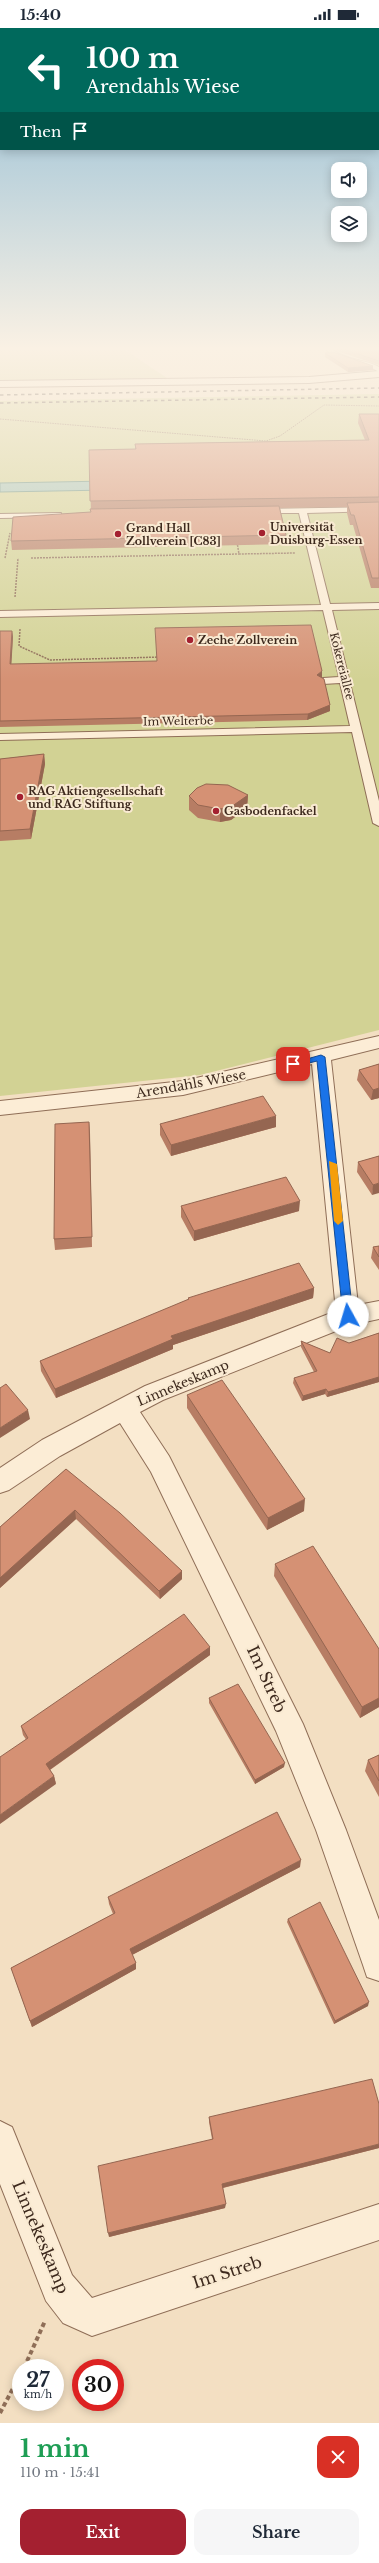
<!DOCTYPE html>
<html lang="en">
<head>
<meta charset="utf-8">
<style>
  :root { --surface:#fff; --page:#f6f6f7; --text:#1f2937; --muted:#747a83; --accent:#a42030 }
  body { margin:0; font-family:"Libre Baskerville",serif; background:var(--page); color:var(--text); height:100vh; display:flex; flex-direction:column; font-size:15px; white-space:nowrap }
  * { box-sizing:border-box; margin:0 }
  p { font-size:13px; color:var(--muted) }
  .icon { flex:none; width:22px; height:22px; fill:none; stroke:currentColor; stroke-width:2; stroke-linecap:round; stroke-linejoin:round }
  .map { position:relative; height:2395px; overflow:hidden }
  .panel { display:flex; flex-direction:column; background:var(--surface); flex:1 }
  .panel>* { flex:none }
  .top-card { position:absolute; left:0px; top:0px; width:379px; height:122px; box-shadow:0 2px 10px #0003; background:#00695c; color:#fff; overflow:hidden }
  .buttons { position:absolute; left:331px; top:134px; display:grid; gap:8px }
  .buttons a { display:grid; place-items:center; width:36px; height:36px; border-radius:8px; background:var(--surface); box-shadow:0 2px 10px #0003; font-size:20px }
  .speed { position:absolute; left:12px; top:2331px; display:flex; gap:8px; font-size:20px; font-weight:700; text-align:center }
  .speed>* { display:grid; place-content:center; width:52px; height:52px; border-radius:50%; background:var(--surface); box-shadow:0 2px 10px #0003; line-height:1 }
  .speed small { font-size:10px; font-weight:400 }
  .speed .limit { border:6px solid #d22; background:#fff; color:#111 }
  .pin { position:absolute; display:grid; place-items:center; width:34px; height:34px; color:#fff; margin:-17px; border-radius:8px; box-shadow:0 2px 6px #0006 }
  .me { position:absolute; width:44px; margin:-22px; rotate:354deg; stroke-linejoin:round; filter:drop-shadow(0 0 3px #0008) }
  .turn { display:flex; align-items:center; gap:14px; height:84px; padding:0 20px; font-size:18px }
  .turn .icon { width:52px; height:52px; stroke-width:2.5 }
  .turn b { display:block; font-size:28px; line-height:34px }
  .then { display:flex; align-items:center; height:38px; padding:0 20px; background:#0003; gap:8px; font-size:15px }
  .round { display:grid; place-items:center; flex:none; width:42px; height:42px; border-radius:12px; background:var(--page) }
  .summary { display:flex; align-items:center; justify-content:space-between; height:68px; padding:0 20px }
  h1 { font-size:24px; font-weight:700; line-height:30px; color:#1e9e55 }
  .action { display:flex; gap:8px; margin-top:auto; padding:8px 20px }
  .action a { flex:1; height:46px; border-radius:12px; background:var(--accent); color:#fff; font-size:16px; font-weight:700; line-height:46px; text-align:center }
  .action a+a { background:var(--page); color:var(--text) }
  .status { display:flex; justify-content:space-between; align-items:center; height:28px; padding:0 20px; background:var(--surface); direction:ltr }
  .status svg { height:11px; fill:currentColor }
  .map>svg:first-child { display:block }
</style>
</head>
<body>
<div class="status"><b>15:40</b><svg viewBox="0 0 49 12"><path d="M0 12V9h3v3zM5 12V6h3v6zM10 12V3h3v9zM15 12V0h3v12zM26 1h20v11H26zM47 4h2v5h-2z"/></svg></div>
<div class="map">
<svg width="379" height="2395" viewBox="0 0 379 2395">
  <rect width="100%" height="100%" fill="#f3dfc2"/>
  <path fill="#d2d294" d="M0 319H172L122 320 167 350 0 356Z
    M379 366V1002L200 1047 0 1068V373Z"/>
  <path fill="#a5c5b8" stroke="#6a9485" d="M379 448V457L0 464V455Z"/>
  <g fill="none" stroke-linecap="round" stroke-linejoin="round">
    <g stroke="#8f6e57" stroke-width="2">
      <path id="lane" d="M322 319C331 318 334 324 342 327 354 333 367 332 379 339V344L365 336 338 330Z
        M379 479V483L307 485 330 576 379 575V581L332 582 379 773V798L373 795 352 704 0 712V706L350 698 340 655 323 656 318 653 323 650 339 649 323 582 0 589V583L321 577 299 485H260L256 483 260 481Z
        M61 485V489H58L0 490V486Z"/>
    </g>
    <g stroke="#8f6e57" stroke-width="2">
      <path id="street" d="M379 1008V1020L331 1032 358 1277 379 1273V1291L351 1297 163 1372 140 1384 169 1428 303 1696 346 1802 379 1892V1953L367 1949 363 1937 316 1802 276 1703 151 1444 120 1395 60 1428 9 1462 0 1465V1440L42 1412 145 1358 336 1283 312 1036 183 1067 0 1087V1073L183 1053Z
        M0 2093 12 2099 72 2247 92 2270 379 2176V2212L92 2308 63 2295 46 2273 0 2156Z"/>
    </g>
    <g stroke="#704f3a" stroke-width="2">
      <path id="secondary" d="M379 343V349L309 355 0 359V353L309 349Z"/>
    </g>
    <path stroke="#8f6e57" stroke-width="1" stroke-dasharray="1.5 1" stroke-linecap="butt" d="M0 391 266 413 280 408 324 377 379 378"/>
    <path stroke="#8f6e57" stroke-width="1.5" stroke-dasharray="2 1" stroke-linecap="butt" d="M237 514 239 526 295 525
      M5 530 10 505
      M31 530 239 526
      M15 569 18 530
      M20 601 19 618 50 632 160 629"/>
    <path stroke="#8f6e57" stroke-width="4" stroke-dasharray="4.5 3" stroke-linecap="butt" d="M24 2340 45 2293
      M0 2385 21 2345"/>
    <use href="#lane" fill="#fcedd6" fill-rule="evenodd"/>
    <use href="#street" fill="#fcedd6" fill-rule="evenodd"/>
    <use href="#secondary" fill="#fcedd6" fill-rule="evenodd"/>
    <path stroke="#3d291d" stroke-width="1.5" stroke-dasharray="3.5 3.5" stroke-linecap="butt" d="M0 367 379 360
      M0 375 379 369"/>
  </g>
  <path fill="#b77d64" d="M331 319H379V337L340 324Z
    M325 325 373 342 348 344 325 329Z
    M359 386H379V560H371L353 497H350L347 485V479L280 480 286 507 285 516 12 522 11 513 91 484 89 422 135 421V416L365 412 358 395Z
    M0 603H12L13 609 11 636 322 649 321 650 330 683 307 692 0 699Z
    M44 726 45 736 31 811 0 813V731Z
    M248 767 247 780 231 792 220 794 198 790 189 782V768Z
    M379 1036V1070L371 1072 357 1052 359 1042Z
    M89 1094 92 1219 55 1222 54 1211Z
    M160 1096 276 1099 171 1128 160 1107Z
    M379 1128 372 1167 357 1144 358 1134Z
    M181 1178 299 1183 194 1213 181 1189Z
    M379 1218V1242L371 1230 373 1219Z
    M314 1260 313 1270 173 1317V1321L56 1370 41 1343 40 1333 188 1272V1270Z
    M379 1305V1354L327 1369 325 1366 302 1373 293 1355 294 1350 314 1344 301 1319V1313L330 1325 349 1315Z
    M187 1367 304 1483 267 1502 187 1380Z
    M66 1441 182 1543V1551L160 1571 76 1491 0 1560V1499Z
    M275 1536 379 1621V1679L360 1690 274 1548Z
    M210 1619V1627L50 1742 54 1748 56 1756 23 1707 21 1698Z
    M209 1670 284 1739 255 1756 209 1675Z
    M379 1727V1769L365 1743 368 1732Z
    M300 1839 132 1927 136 1935V1941L32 1999 11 1940 113 1886 109 1876 108 1869Z
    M288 1891 368 1978 334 1996 287 1894Z
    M209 2089 379 2120 223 2160 225 2180 109 2209 212 2111 209 2094Z"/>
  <path fill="#956651" d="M373 338V342L348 344V340Z
    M12 603 13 609 11 643 10 636Z
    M322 643V649L317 654V647Z
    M330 677V683L307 692 308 686Z
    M44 726 45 736 31 811 30 801Z
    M248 767 247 780 231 792 220 794V781Z
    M379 1060V1070L371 1072 373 1062Z
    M276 1088V1099L171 1128V1117Z
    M89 1094 90 1104 92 1219V1209Z
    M379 1155V1165L372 1167 373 1157Z
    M300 1173 299 1183 194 1213V1203Z
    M314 1260 313 1270 173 1317V1321L56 1370 55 1361 171 1308Z
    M379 1349V1354L327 1369 328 1364Z
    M326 1361 325 1366 302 1373 303 1368Z
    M28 1382 30 1391 0 1410V1400Z
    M305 1471 304 1483 267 1502 268 1490Z
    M75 1482 76 1491 0 1560V1550Z
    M182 1543V1551L160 1571 159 1563Z
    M210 1619V1627L48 1743 46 1736Z
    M379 1670V1679L360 1690 362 1679Z
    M285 1735 284 1739 255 1756V1752Z
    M54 1748 56 1756 0 1796V1787Z
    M301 1832 300 1839 130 1928V1921Z
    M136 1935V1941L32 1999 30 1993Z
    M369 1974 368 1978 334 1996 335 1993Z
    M379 2116V2120L222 2160V2156Z
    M226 2176 225 2180 109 2209 108 2205Z"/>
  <path fill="#d59174" stroke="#956651" d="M338 319H379V333L340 320Z
    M333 324 373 338 348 340 325 325Z
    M359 386H379V469L90 473 89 422 136 421 135 416 369 412Z
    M379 474V550H372L354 487H351L347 475Z
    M279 478 286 507 11 513 13 489 91 484 90 481Z
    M311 597 322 643 317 647 324 651 330 677 308 686 0 693V603H12L10 636 157 633 155 600Z
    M44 726 30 801 0 803V731Z
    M206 756 228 757 248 767 231 779 220 781 198 777 189 768 197 760Z
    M379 1036V1060L373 1062 359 1042Z
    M263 1068 276 1088 171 1117 160 1096Z
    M89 1094 92 1209 54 1211 55 1096Z
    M379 1128V1155L373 1157 358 1134Z
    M286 1149 300 1173 194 1203 181 1178Z
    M379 1218V1229L373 1219Z
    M299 1235 314 1260 171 1308 173 1311 55 1361 40 1333 189 1271 188 1270Z
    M379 1305V1349L328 1364 326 1361 303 1368 294 1350 317 1343 301 1313 330 1325 337 1310 349 1315Z
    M222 1352 305 1471 268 1490 187 1367Z
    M6 1356 28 1382 0 1400V1360Z
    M66 1441 120 1485 182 1543 159 1563 75 1482 0 1550V1499Z
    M313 1518 379 1621V1670L362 1679 275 1536Z
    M184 1586 210 1619 46 1736 54 1748 0 1787V1729L28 1710 21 1698Z
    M238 1656 285 1735 255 1752 209 1670Z
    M379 1727V1753L368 1732Z
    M277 1784 301 1832 130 1921 136 1935 30 1993 11 1940 115 1885 108 1869Z
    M320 1874 369 1974 335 1993 288 1891Z
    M372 2051 379 2076V2116L222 2156 226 2176 108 2205 98 2138 213 2111 209 2089Z"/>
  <linearGradient id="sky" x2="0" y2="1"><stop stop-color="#8dbbd5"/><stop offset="0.49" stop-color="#faf1e4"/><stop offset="1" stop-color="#faf1e4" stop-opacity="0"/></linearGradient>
  <rect width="379" height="654" fill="url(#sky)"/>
  <path fill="#1a73e8" stroke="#114b97" d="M321 1027 325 1029 353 1288 348 1292 343 1288 317 1033 293 1039 289 1036Z"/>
  <path fill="#f59e0b" d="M329 1133 337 1136 343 1193 338 1197 334 1193Z"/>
  <g fill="#a42030" stroke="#f9ead2" stroke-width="1.5">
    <circle cx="262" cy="505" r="4"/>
    <circle cx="118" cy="506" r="4"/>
    <circle cx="190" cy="612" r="4"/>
    <circle cx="20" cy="769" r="4"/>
    <circle cx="216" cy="783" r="4"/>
  </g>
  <g text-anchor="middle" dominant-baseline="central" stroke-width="4" stroke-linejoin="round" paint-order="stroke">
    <g font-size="11" font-weight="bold" fill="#3d291d" stroke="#f9ead2" text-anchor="start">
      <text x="270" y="499">Universität<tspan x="270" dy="13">Duisburg-Essen</tspan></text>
      <text x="126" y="500">Grand Hall<tspan x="126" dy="13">Zollverein [C83]</tspan></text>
      <text x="198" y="612">Zeche Zollverein</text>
      <text x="28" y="763">RAG Aktiengesellschaft<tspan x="28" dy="13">und RAG Stiftung</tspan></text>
      <text x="224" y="783">Gasbodenfackel</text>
    </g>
    <g font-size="11" fill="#3d291d" stroke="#f9ead2">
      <text transform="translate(342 638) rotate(76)">Kokereiallee</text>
      <text transform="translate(178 693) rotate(-1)">Im Welterbe</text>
    </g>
    <g font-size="13" fill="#3d291d" stroke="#f9ead2">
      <text transform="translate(191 1056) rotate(-10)">Arendahls Wiese</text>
      <text transform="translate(183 1355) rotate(-23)">Linnekeskamp</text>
    </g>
    <g font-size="16" fill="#3d291d" stroke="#f9ead2">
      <text transform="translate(267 1651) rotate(65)">Im Streb</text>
      <text transform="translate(41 2209) rotate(67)">Linnekeskamp</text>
      <text transform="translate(227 2244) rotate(-18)">Im Streb</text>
    </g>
  </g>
</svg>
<div class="buttons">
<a><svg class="icon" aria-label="sound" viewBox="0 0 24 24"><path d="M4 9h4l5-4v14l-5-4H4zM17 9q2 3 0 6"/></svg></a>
<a><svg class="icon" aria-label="layers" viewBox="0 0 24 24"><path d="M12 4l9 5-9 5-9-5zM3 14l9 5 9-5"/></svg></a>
</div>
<div class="speed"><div>27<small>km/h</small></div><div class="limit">30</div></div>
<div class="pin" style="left:293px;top:1036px;background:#d93025"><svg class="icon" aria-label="arrive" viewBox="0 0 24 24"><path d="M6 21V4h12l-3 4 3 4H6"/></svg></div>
<svg class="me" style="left:348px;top:1288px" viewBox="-20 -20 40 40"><circle r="19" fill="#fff"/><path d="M0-13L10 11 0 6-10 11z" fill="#1a73e8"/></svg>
<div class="top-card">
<div class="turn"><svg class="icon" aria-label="left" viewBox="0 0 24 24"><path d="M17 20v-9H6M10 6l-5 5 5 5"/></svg><div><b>100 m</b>Arendahls Wiese</div></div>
<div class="then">Then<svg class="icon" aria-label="arrive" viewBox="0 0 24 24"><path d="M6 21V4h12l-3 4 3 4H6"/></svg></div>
</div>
</div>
<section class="panel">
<div class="summary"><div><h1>1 min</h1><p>110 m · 15:41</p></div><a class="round" style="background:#d93025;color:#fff"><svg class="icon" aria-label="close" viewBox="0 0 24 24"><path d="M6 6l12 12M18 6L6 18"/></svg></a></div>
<div class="action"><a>Exit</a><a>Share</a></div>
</section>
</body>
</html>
